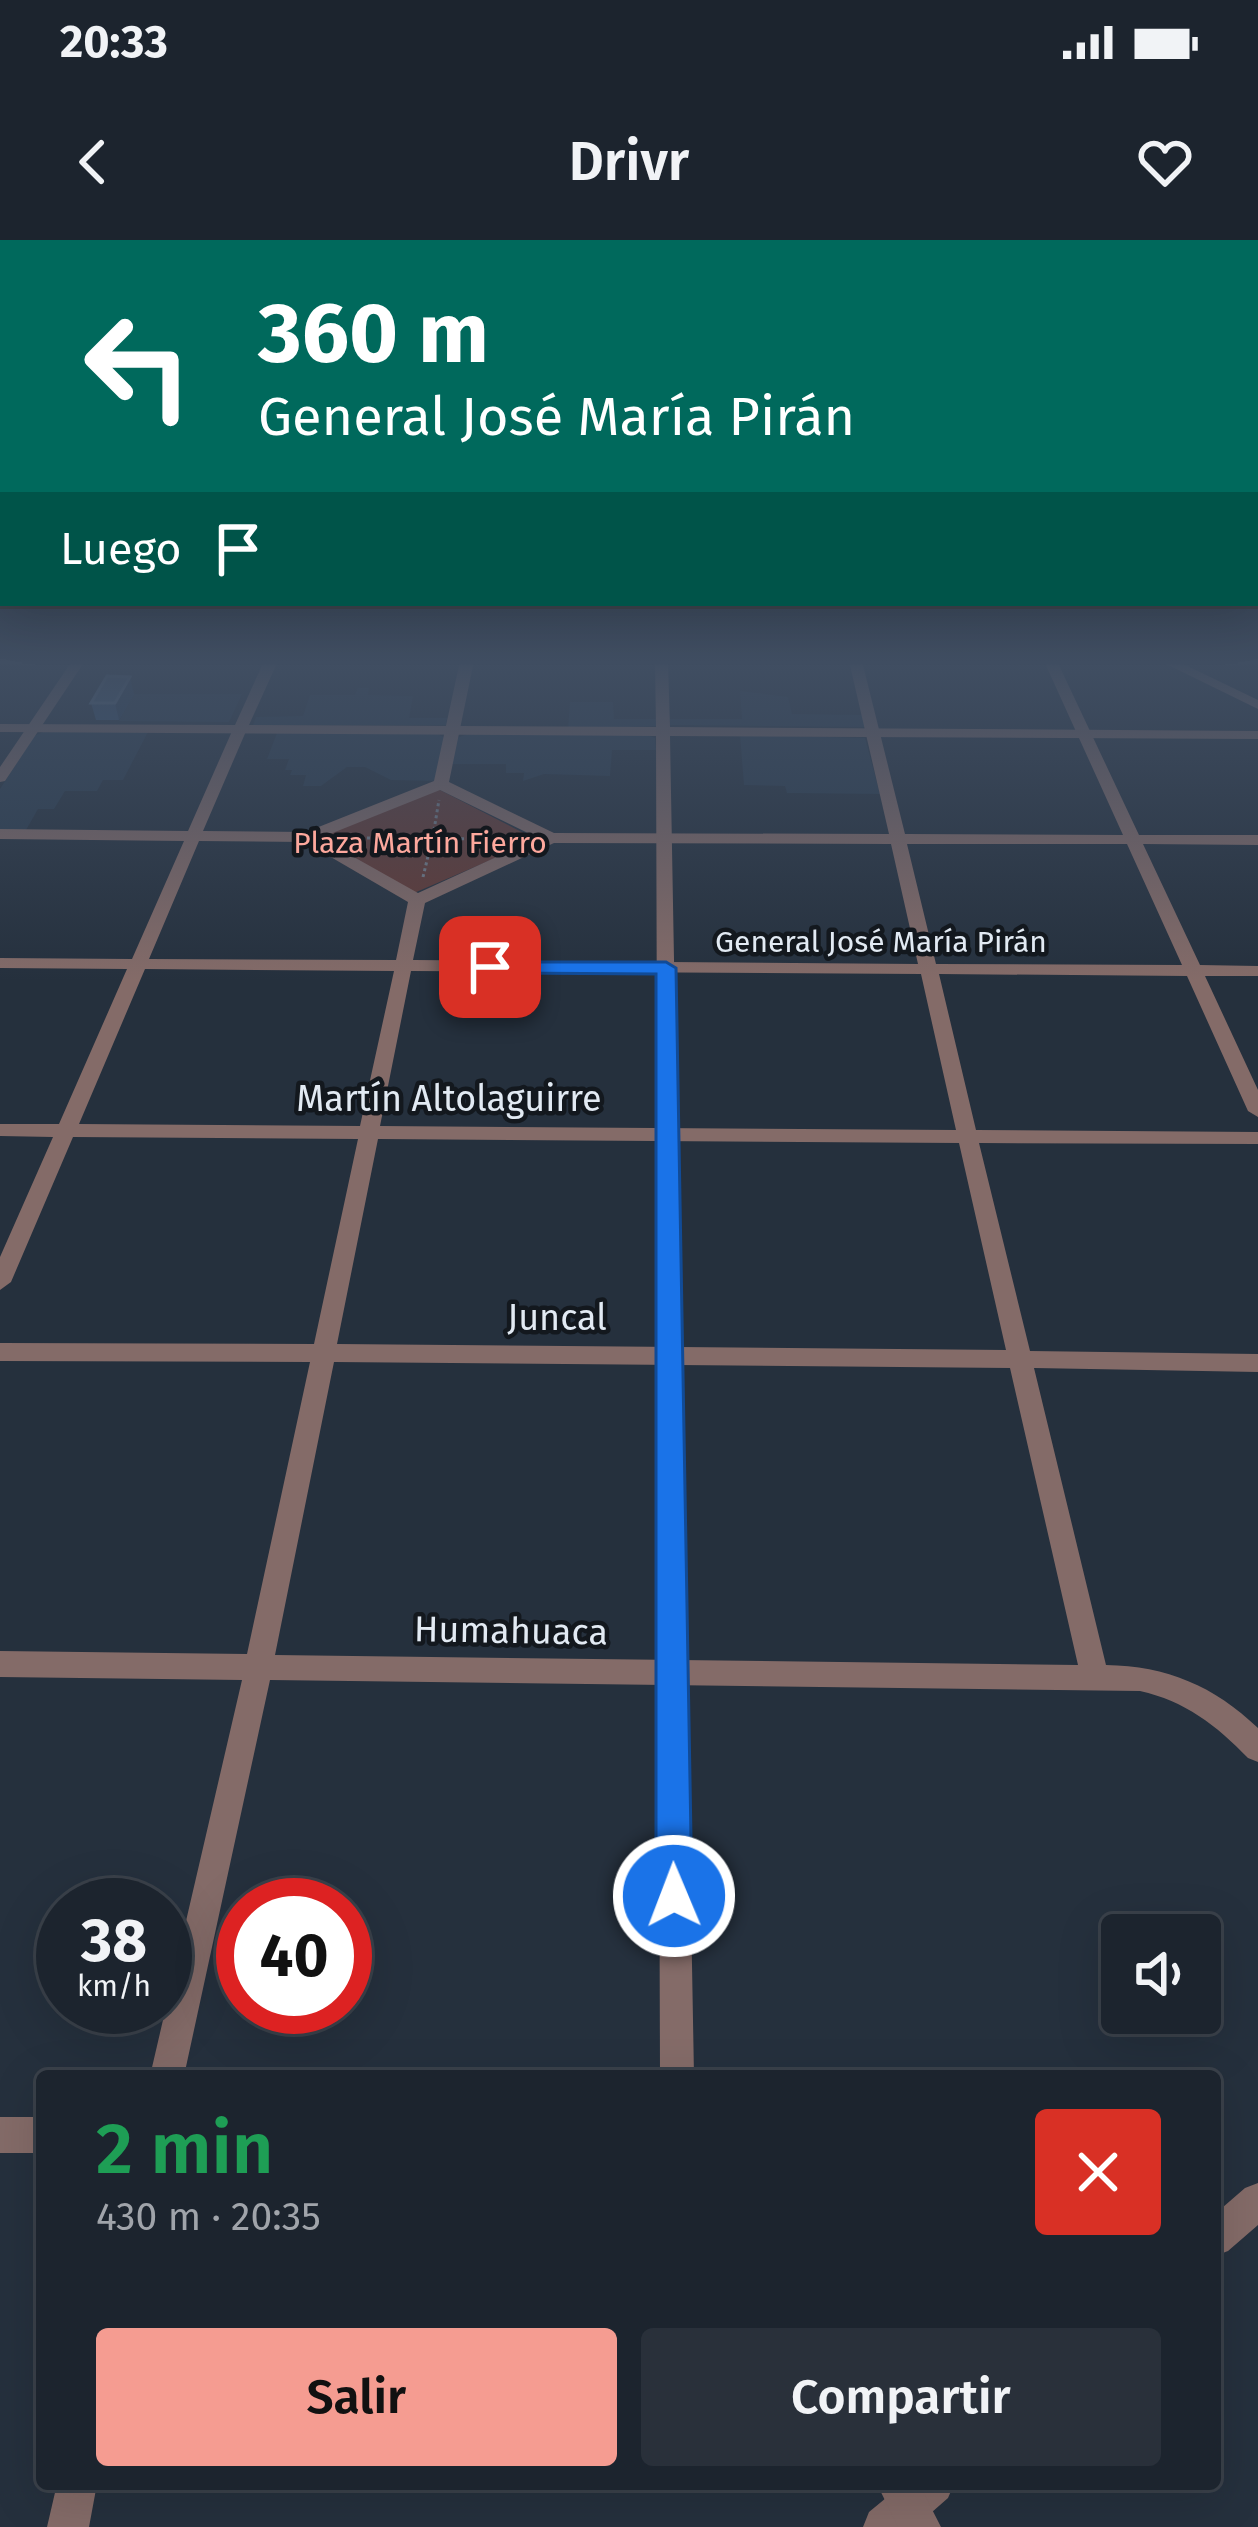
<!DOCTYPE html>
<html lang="es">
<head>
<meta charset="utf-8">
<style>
  :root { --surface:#1c242e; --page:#29303a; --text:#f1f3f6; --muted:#a0a4aa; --line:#3a414a; --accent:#f59c91 }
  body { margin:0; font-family:"Fira Sans",sans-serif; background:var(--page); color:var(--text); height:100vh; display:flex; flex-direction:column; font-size:45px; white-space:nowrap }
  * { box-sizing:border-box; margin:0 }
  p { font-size:39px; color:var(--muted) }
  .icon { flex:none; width:66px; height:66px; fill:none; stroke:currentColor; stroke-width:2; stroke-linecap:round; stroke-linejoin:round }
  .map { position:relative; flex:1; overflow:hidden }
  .drawer { position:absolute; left:36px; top:1830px; width:1185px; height:420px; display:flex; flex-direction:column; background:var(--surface); border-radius:12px; box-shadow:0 12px 48px #0002,0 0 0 3px var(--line) }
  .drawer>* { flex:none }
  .guide { position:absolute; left:0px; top:0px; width:1260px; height:366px; box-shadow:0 12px 48px #0002,0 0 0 3px var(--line); background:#00695c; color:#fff; overflow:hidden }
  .fabs { position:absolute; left:1101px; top:1674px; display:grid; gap:24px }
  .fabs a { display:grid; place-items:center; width:120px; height:120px; border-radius:12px; background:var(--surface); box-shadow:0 12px 48px #0002,0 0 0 3px var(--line); font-size:60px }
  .speed { position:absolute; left:36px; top:1638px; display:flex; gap:24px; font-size:60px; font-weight:700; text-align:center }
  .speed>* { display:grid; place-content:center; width:156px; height:156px; border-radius:50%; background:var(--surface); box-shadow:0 12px 48px #0002,0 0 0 3px var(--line); line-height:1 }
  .speed small { font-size:30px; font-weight:400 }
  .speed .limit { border:18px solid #d22; background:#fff; color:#111 }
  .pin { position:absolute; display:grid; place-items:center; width:102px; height:102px; color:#fff; margin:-51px; border-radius:24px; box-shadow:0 6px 18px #0006 }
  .me { position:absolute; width:132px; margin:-66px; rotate:359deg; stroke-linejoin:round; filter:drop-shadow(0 0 9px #0008) }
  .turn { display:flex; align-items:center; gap:42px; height:252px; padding:0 60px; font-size:54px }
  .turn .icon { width:156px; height:156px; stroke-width:2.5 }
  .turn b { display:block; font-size:84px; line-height:102px }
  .then { display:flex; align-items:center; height:114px; padding:0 60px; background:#0003; gap:24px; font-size:45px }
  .round { display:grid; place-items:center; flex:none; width:126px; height:126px; border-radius:12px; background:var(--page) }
  .head { display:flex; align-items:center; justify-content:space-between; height:204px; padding:0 60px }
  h1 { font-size:72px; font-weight:600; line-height:90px; color:#1e9e55 }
  .cta { display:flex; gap:24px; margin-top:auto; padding:24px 60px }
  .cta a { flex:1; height:138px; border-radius:12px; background:var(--accent); color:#111; font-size:48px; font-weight:600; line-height:138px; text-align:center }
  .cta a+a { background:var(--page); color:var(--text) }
  .status { display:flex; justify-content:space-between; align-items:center; height:84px; padding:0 60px; background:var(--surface); direction:ltr }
  .status svg { height:33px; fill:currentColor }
  header { display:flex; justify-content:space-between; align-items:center; height:156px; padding:0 60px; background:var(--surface); font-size:54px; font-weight:600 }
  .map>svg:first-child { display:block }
</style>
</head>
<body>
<div class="status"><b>20:33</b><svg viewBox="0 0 49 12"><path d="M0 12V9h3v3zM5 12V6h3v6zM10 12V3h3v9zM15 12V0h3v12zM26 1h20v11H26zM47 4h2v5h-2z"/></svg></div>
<header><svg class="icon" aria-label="back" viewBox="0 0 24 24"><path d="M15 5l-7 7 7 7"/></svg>Drivr<svg class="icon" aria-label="heart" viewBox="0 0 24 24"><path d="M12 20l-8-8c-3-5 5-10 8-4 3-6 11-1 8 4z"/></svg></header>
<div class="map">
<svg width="1258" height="2287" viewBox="0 0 1258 2287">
  <rect width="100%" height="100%" fill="#25303d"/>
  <path fill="#2a3b4d" d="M358 448H369L368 455 413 456 409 478H447L446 485H253L256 477 303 476 310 455H355Z
    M740 451 788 457 792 474 863 475 866 487 670 485V479H742Z
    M134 454H242L229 482 119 481Z
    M570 462H613L614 479H657V486L568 489Z
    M45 491 148 492 123 540H103L97 551H65L54 569H38L26 590H0V549L34 496Z
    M277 493 438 494 445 498 436 541 391 540 365 527H347L321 546H303L306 535H290L292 530H285L289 519H267Z
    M467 494 647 495 655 498 656 510H612L610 536 544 534 523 541 524 533H506V524H451L457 498Z
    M740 495 865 498 880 554 787 553 785 546 744 545Z"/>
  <path fill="#633934" d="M438 549 537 600 414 653 319 597Z"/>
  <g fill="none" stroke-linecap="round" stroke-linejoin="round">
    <path stroke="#767f8b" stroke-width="3" stroke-dasharray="3 3" stroke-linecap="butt" d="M434 590 439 560
      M429 591 446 593 448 601 430 607 416 602 417 595Z
      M355 598H415
      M449 599 509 598
      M423 637 430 608"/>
    <path fill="#846b68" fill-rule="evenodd" d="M72 421H85L5 541 0 542V527Z
      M460 421H474L449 542 554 593 889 594 849 421H862L905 594 1123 595 1044 421H1057L1139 595H1258V605L1143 604 1200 725 1258 726V736H1205L1258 850V877L1248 871 1187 736 939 734 976 890 1258 892V904L979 903 1030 1111 1258 1114V1132L1034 1128 1106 1425C1167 1426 1214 1446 1258 1488V1522L1248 1518C1216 1485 1185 1461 1140 1451L270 1440 184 1836H150L242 1440 0 1437V1411L247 1414 310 1122 0 1121V1103L314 1104 358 899 73 897 11 1042 0 1050V1017L53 897 0 896V884H59L127 729 0 728V718L132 719 184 601 0 599V589L188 591 233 489 240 485 247 489 203 591 306 592 434 541ZM440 550 538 598 418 653 320 598ZM199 601 305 602 408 662 396 720 149 719ZM554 603 891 604 918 724 413 720 425 663ZM907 604H1127L1182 725 936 724ZM145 729 394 731 360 886 79 884ZM411 731 921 734 956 890 380 886ZM378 899 959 903 1006 1110 337 1104ZM334 1122 1010 1128 1078 1425 275 1415Z
      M1160 421H1177L1258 460V469Z
      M0 1877H42V1913H0Z
      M1258 1943V1985L1228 2011 1215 2016V1974L1245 1948Z
      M57 2244H97L89 2287H47Z
      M903 2244H954L948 2258 915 2287H863L869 2272Z"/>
    <path fill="#846b68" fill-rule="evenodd" d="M264 421H278L249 485 656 487 655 421H668L670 487 1258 491V499L670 496 694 1836H660L656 496 0 492V484L235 485Z
      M877 2244H919L941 2287H898Z"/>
  </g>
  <path fill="#345275" d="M134 454 119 480H96L91 463Z"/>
  <path fill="#263e59" d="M130 437 134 454 119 480 115 463Z"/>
  <path fill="#476382" stroke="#5f7894" stroke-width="3" d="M107 436 130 437 115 463H91Z"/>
  <linearGradient id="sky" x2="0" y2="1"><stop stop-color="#141a22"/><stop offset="0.57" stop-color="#404e62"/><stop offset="1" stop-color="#404e62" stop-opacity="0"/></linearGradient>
  <rect width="1258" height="741" fill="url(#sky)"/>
  <path fill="#1a73e8" stroke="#114b97" stroke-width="3" d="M482 722H666L676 728 692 1656 687 1669 674 1674 661 1669 656 1656V734L490 733 480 727Z"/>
  <g text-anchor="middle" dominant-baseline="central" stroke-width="9" stroke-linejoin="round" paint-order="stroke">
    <g font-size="30" fill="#fda89d" stroke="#13181e">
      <text x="420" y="603">Plaza Martín Fierro</text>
    </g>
    <g font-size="30" fill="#e2eaf3" stroke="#13181e">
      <text x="881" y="702">General José María Pirán</text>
    </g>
    <g font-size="36" fill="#e2eaf3" stroke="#13181e">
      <text x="449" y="859">Martín Altolaguirre</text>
      <text x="557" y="1078">Juncal</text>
      <text transform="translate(511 1391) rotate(1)">Humahuaca</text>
    </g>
  </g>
</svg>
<div class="fabs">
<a><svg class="icon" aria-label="sound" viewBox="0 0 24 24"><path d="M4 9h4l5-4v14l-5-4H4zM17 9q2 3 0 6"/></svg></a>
</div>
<div class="speed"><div>38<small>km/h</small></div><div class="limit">40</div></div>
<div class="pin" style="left:490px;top:727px;background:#d93025"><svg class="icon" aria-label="arrive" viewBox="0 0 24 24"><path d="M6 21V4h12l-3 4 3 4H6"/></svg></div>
<svg class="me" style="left:674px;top:1656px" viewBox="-20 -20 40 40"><circle r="17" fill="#1a73e8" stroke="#fff" stroke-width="3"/><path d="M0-11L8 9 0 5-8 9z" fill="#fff"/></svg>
<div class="guide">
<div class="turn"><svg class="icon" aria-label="left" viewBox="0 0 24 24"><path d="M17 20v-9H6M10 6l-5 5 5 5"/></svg><div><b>360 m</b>General José María Pirán</div></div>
<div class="then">Luego<svg class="icon" aria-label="arrive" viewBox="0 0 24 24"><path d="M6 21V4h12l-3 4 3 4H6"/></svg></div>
</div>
<section class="drawer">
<div class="head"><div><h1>2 min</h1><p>430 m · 20:35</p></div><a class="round" style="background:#d93025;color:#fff"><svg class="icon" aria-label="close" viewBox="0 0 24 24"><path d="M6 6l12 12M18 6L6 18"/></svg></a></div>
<div class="cta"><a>Salir</a><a>Compartir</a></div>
</section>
</div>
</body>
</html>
